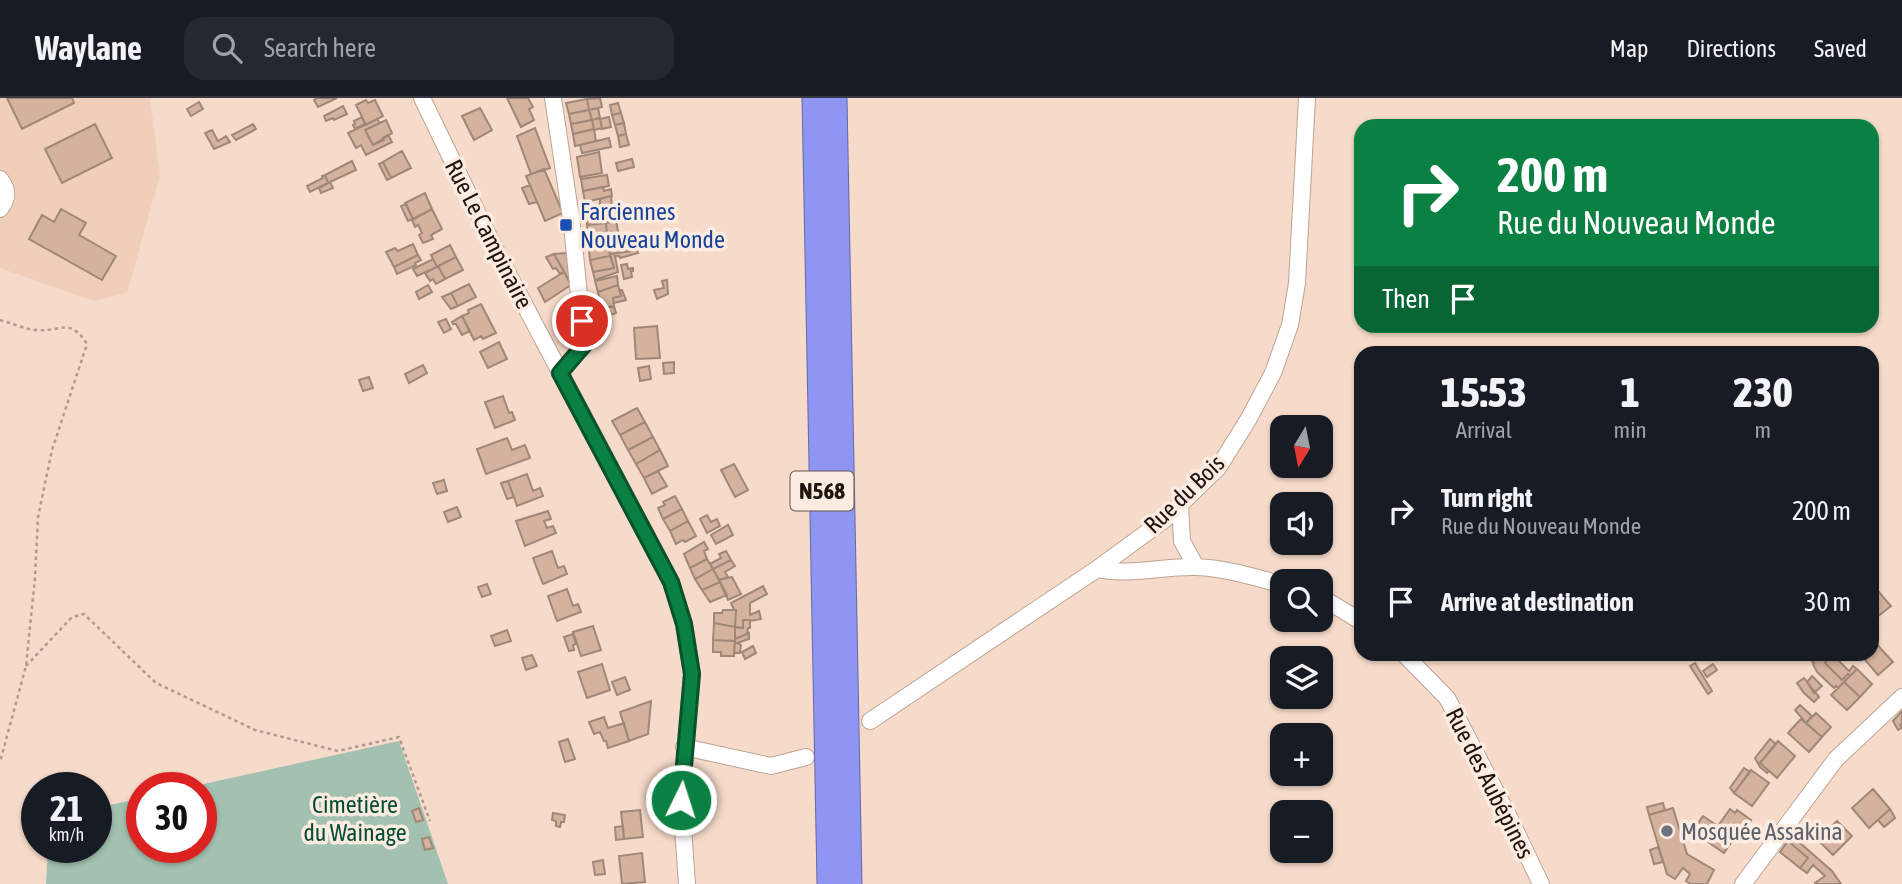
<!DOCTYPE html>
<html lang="en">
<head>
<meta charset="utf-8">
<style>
  :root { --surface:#171b24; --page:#242831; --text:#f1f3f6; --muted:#9ea1a6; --line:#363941 }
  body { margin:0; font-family:"Asap Condensed",sans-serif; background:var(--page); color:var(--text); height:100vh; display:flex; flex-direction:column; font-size:26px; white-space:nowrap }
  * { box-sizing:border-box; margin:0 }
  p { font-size:23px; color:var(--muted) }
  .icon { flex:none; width:38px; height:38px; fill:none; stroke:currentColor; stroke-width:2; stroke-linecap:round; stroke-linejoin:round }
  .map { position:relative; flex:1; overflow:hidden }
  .drawer { position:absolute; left:1354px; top:248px; width:525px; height:315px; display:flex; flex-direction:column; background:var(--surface); border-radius:21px; box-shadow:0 2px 5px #0004 }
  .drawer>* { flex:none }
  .hud { position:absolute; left:1354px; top:21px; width:525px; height:214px; border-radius:21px; box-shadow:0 2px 5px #0004; background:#0b8043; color:#fff; overflow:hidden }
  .needle { width:46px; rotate:190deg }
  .fabs { position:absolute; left:1270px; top:317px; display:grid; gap:14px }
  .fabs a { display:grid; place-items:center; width:63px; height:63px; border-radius:14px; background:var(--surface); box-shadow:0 2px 5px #0004; font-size:35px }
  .speed { position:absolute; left:21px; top:674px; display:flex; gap:14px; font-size:35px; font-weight:700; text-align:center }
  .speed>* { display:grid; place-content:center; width:91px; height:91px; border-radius:50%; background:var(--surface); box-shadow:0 2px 5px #0004; line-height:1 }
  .speed small { font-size:18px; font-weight:400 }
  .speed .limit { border:10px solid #d22; background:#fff; color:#111 }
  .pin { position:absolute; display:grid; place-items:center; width:60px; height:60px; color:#fff; margin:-30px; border:4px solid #fff; border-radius:50%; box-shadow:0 2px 7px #0007 }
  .me { position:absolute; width:77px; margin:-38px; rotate:4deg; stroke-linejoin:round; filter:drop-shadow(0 0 5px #0008) }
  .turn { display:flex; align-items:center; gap:24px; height:147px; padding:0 28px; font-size:32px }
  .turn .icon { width:91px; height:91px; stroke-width:2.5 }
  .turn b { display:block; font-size:49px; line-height:60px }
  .then { display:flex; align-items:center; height:66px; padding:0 28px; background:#0003; gap:14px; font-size:26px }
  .eta { display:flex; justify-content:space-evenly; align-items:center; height:119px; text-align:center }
  .eta b { font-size:42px; font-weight:800; line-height:49px }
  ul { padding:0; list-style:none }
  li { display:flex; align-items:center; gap:21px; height:91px; padding:0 28px }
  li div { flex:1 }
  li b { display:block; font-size:26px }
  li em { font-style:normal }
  header { display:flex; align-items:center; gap:42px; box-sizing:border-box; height:98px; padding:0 35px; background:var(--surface); border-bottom:2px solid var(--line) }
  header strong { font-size:33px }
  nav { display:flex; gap:38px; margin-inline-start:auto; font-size:24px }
  .search { width:490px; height:63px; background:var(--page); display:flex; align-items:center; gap:18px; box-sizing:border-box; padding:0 24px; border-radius:21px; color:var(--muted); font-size:26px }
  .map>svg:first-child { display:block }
</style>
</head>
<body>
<header>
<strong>Waylane</strong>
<div class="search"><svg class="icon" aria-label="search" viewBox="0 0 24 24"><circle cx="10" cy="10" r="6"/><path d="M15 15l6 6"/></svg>Search here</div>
<nav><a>Map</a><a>Directions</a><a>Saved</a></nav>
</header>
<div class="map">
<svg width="1902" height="786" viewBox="0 0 1902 786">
  <rect width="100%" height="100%" fill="#f7dbca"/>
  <path fill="#f1ceba" d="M0 0H150L160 77 127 195 93 203 0 170Z"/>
  <path fill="#a2c1b0" d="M399 643 448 786H46L48 749H96V710L142 700V749H201V690L190 689Z"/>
  <path fill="#d4b29d" stroke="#a08778" stroke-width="2" d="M7 0H72L74 5 22 31Z
    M317 0H337L318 9 314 2Z
    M507 0H528L533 9 529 11 534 22 521 29Z
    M600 0 602 9 589 12 587 1Z
    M587 1 589 12 569 16 566 5Z
    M366 2 368 5 375 2 383 18 366 27 356 7Z
    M199 4 203 11 191 18 187 11Z
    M618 5 621 15 612 17 610 7Z
    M343 8 347 16 334 22 333 20 326 23 324 18Z
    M480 10 492 32 474 42 462 18Z
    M598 10 600 20 592 22 589 12Z
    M589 12 592 22 571 26 569 16Z
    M621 15 624 25 615 27 612 17Z
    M362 19 365 26 355 31 353 27 355 26 354 23Z
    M609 19 611 29 602 31 600 21Z
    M600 20 602 30 594 32 592 22Z
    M377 21 380 25 365 32 373 47 384 42 383 40 388 37 392 44 366 57 361 47 356 50 348 35Z
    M386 22 392 35 373 47 365 32Z
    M592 22 594 31 573 36 571 26Z
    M624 25 626 36 618 38 615 27Z
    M95 26 112 60 62 85 45 51Z
    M253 26 256 31 236 42 232 37Z
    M535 30 550 70 531 76 517 38Z
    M594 31 596 43 575 48 573 36Z
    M212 32 218 43 226 38 230 44 214 51 205 35Z
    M626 36 629 47 620 49 618 38Z
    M609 40 611 49 582 55 580 47Z
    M402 53 411 70 391 80 383 64Z
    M599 54 602 75 580 79 577 59Z
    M632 61 634 69 618 73 616 65Z
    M352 63 356 72 328 85 325 77Z
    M383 64 391 80 387 82 379 66Z
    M544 71 563 115 545 123 526 78Z
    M325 77 328 85 310 94 307 88 323 80 322 78Z
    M607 77 609 88 583 93 581 81Z
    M330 84 333 90 321 95 319 90Z
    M530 87 537 104 529 106 522 90Z
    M603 89 604 93 611 91 612 98 585 104 583 93Z
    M425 95 432 111 413 121 405 105Z
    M611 98 612 108 598 110V107H600V101Z
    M406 106 413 121 408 123 401 108Z
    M598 107V110L612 108 613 115 617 114 619 122 606 125 605 113 586 115 585 108Z
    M61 111 86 125 79 137 116 158 102 182 29 141 42 117 54 124Z
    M432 111 442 131 431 137 433 141 423 145 419 137 422 135 418 127 415 129 412 122Z
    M605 113 606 125 587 127 586 115Z
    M616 122 620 144 602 148 600 138 607 137 606 125Z
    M606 125 607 137 588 139 587 127Z
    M600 138 602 148 589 151 588 139Z
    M630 142 632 153 610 156 609 147Z
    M413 146 418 157 394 169 386 154 395 150 398 153Z
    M450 147 456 159 437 169 431 157Z
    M609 147 610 158 590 162 589 151Z
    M636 147 638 155 620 160 619 158H615L618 174 595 182 593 174 614 170 610 156 632 153 631 148Z
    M567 155 570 184 554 156Z
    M554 156 564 174 560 176 556 170 553 171 546 159Z
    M418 157 421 162 415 165 416 167 397 176 394 169Z
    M610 158 614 170 593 174 590 162Z
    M456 159 463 172 445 181 438 168Z
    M433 161 437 169 417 178 413 171Z
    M627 166 628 171 633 170V173H631L632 179 624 181 621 167Z
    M438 168 445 181 436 186 433 181 430 183 425 175Z
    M564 174 571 187 545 204 538 190Z
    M617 178 618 187 598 194 595 183Z
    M667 182 668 196 657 201 654 192 664 190 662 183Z
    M469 186 476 199 458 208 451 195Z
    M428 187 432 194 419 201 416 194Z
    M618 187 621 198 613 200 614 208 601 211 598 194Z
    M620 192H622L626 202 614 205 613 200 621 198Z
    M451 195 458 208 451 211 442 199Z
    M481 206 496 235 483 241 481 238 474 242 462 218 469 215 468 212Z
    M614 208 616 215 603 219 601 211Z
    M462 218 470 233 462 237 456 226H453L452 224Z
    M446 221 451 231 444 235 438 224Z
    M657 228 660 260 636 261 634 230Z
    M499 244 507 261 488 270 480 254Z
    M674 264V275L664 276 663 265Z
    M423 267 427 275 409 285 405 276Z
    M649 268 651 281 640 283 638 270Z
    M369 279 373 290 363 293 359 282Z
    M503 298 509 315 512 314 515 322 495 330 485 304Z
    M637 310 645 324 620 337 612 323Z
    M645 324 653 339 628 352 620 337Z
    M653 339 660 352 636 366 628 352Z
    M507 340 512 352 525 347 530 360 486 376 477 351Z
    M660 352 668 368 644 380 636 366Z
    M734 366 748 392 735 399 721 372Z
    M658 373 667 388 652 396 644 380Z
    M527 376 533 393 540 390 543 398 517 408 508 383Z
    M444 382 447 393 437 396 433 385Z
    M508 383 514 399 507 401 501 385Z
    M675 398 682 411 663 421 658 410 665 407 663 404Z
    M457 409 461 419 448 424 444 414Z
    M682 411 688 423 670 433 663 421Z
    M548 413 551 421 544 423 547 430 553 428 556 435 525 448 516 423Z
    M707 417 711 424 717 421 720 428 707 435 700 421Z
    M688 423 696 438 685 444 683 442 676 446 670 433Z
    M728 427 733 437 716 446 711 437Z
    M704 444 708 451 704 453 707 461 690 470 684 456Z
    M552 453 558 470 564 468 567 476 543 486 533 460Z
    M726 453 731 462 713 471 710 466 721 460 719 456Z
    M707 461 713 471 695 481 690 470Z
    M731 462 735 468 725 474 728 479 719 482 713 471Z
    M713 471 720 484 702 492 695 481Z
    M732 479 741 496 728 502 719 482Z
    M720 484 727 497 710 504 702 492Z
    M487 486 491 496 482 499 478 489Z
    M1872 486 1891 508 1877 519 1872 514Z
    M763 488 767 496 750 505V517L759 513 761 521 750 523V522H743V530L735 529 736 512H734L731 505Z
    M567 491 573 508 578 506 581 514 557 523 548 498Z
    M723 512H736L735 529 714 525V515H722Z
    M743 522H750V530H748L747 536 735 541V529L743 530Z
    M714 525 735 529V543L713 542Z
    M593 528 601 552 581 558 573 534Z
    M507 532 511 543 495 548 491 538Z
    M749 535V541L737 545 741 547 740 555H734L735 541Z
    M573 536 576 546 573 547 574 552 569 553 564 539Z
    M1872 541 1893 564 1878 577 1860 556H1872Z
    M713 542 735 543 734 558H721V554H713Z
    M753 548 756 555 745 561 742 554Z
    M1818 556H1821L1826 563 1825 565 1842 582 1848 576 1850 578 1838 590 1836 588 1834 590 1817 574 1813 566 1814 565 1811 562Z
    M1821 556H1828L1834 562 1836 560 1849 573 1853 568 1857 571 1850 578 1848 576 1842 582 1825 565 1826 563Z
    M532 557 537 568 526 572 522 560Z
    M1695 565 1712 593 1708 596 1690 568Z
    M602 566 610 592 587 600 578 574Z
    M1713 566 1717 572 1707 579 1703 573Z
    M1857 571 1872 586 1860 599 1844 584Z
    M1812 578 1822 588 1814 595 1807 584Z
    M625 579 630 592 617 597 612 584Z
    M1804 580 1819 599 1814 604 1804 595 1797 585Z
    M1844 584 1860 599 1847 612 1831 597Z
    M651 603 648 636 629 643 620 614Z
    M1800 607 1812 618 1806 625 1795 612Z
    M1902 613V626L1900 627 1902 630 1898 632 1893 623Z
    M1816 615 1831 629 1822 639 1806 625Z
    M604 619 608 630 624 625 629 643 608 650 606 643H604L600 634 594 636 589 624Z
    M1801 621 1822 639 1809 654 1788 635Z
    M568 641 575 661 565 664 559 644Z
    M1770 641 1776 646 1760 665 1769 673 1767 675 1760 669 1755 660Z
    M1778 643 1795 658 1777 680 1760 665Z
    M1744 670 1750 674 1734 695 1730 690Z
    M1751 672 1769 685 1752 708 1734 695Z
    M1873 691 1890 711 1869 730 1852 710Z
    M1663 705 1665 712 1649 717 1647 709Z
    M419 710 423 722 416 724 412 713Z
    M1673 710 1687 756 1714 772 1707 786H1691L1686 783 1690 776 1683 770 1675 781 1667 776 1649 717Z
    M1730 711 1735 715 1737 712 1751 722 1744 732 1741 730 1735 740 1718 728Z
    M1890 711 1895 720 1884 729 1878 722Z
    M640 712 643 739 624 741 621 714Z
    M553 715 565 717 564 724H561L560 729 556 728V723L552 722Z
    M1703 718 1716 727 1710 736 1728 749 1724 755 1708 744 1710 741 1704 737 1706 733 1697 727Z
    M1837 723 1852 738 1833 757 1818 742Z
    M1716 727 1721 730 1720 734 1733 742 1728 749 1710 736Z
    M623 728 624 741 616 742 615 729Z
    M1792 738 1832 773 1841 786H1816L1815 785 1825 778 1813 767 1807 775 1800 770 1808 760 1788 743Z
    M429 739 433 750 425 752 422 741Z
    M1788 743 1808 760 1800 770 1780 754Z
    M1658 749 1663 764 1654 766 1650 752Z
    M642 755 645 784 622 786 619 758Z
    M603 762 605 776 595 777 593 764Z"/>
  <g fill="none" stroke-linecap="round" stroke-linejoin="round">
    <g stroke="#bda393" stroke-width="18">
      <path id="minor" d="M422 0 495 151 671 484 684 526 692 576 681 702 687 786
        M553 0 572 127 584 247 560 275
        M0 81C8 91 8 101 0 111
        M1180 407 1182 443 1196 469
        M1097 471C1130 478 1163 468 1196 469 1225 470 1255 479 1283 487
        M1321 499 1362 524
        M1404 556 1447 600 1510 721 1541 786
        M870 623 1097 471 1164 422 1218 370 1248 322 1273 275 1290 227 1297 185 1307 0
        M684 649 771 668 806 659
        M1743 786 1836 661 1902 599"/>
    </g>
    <g stroke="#6668a3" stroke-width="25">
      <path id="highway" d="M814 0 829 786
        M835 0 850 786"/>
    </g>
    <path stroke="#b19b8e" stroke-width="2.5" stroke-dasharray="3.5 3.5" stroke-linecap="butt" d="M0 222C12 225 26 232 38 232 61 234 70 219 87 246L52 352 38 419 35 480 26 568 0 664
      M26 568 72 519 84 516 156 585 255 632 338 653 399 639 430 723"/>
    <use href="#minor" stroke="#fff" stroke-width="16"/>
    <use href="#highway" stroke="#8e95f3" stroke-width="23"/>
  </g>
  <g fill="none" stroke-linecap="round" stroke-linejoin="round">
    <g stroke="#07532c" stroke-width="18">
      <path id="route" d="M582 223 584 247 560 275 671 484 684 526 692 576 681 702"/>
    </g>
    <use href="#route" stroke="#0b8043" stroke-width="12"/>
  </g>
  <rect fill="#1a4fb4" stroke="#fcebe1" stroke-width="2.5" x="559" y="120" width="14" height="14" rx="3.5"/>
  <circle fill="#6b7280" stroke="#fcebe1" stroke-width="2.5" cx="1667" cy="733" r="7"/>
  <g text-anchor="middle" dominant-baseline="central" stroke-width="7" stroke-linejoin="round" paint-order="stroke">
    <rect fill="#fcebe1" stroke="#60544d" stroke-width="2" x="790.5" y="373.5" width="63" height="39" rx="5"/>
    <g font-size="23" font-weight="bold" fill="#1d140e">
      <text x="822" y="393">N568</text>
    </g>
    <g font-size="24" fill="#164399" stroke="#fcebe1" text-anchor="start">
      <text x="580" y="113">Farciennes<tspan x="580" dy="28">Nouveau Monde</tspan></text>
    </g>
    <g font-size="24" fill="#1d140e" stroke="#fcebe1">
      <text transform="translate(489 136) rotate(63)">Rue Le Campinaire</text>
      <text transform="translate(1184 396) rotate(-44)">Rue du Bois</text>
      <text transform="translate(1490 685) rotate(63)">Rue des Aubépines</text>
    </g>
    <g font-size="24" fill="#064d34" stroke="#fcebe1">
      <text x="355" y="706">Cimetière<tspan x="355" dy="28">du Wainage</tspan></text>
    </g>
    <g font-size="24" fill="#5b616d" stroke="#fcebe1" text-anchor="start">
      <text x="1681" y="733">Mosquée Assakina</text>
    </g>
  </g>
</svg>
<div class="fabs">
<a><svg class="needle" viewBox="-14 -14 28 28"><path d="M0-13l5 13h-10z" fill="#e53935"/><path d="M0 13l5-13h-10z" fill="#9ea1a6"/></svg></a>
<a><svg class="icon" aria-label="sound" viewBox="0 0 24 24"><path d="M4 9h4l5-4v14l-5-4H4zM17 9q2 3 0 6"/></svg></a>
<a><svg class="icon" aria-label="search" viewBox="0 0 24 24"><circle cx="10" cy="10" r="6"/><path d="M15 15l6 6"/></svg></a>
<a><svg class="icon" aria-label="layers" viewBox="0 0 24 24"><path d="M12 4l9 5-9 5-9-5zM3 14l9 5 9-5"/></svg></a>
<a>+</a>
<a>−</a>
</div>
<div class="speed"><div>21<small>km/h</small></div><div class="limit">30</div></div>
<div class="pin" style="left:582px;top:223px;background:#d93025"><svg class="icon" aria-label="arrive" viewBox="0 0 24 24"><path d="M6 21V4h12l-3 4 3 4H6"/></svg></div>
<svg class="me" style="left:681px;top:702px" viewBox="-20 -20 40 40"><circle r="17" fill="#0b8043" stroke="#fff" stroke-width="3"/><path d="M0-11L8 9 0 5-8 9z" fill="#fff"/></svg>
<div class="hud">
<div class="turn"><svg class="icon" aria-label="right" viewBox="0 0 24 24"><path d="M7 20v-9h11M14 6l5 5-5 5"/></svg><div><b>200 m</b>Rue du Nouveau Monde</div></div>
<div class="then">Then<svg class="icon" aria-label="arrive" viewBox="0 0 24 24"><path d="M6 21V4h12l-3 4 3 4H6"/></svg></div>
</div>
<section class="drawer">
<div class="eta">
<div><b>15:53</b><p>Arrival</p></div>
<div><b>1</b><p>min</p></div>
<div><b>230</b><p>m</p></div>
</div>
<ul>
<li><svg class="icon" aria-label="right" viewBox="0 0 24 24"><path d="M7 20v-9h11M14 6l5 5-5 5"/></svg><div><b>Turn right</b><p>Rue du Nouveau Monde</p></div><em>200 m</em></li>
<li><svg class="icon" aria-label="arrive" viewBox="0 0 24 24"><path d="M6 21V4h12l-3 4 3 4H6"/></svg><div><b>Arrive at destination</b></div><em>30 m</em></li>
</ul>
</section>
</div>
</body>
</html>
